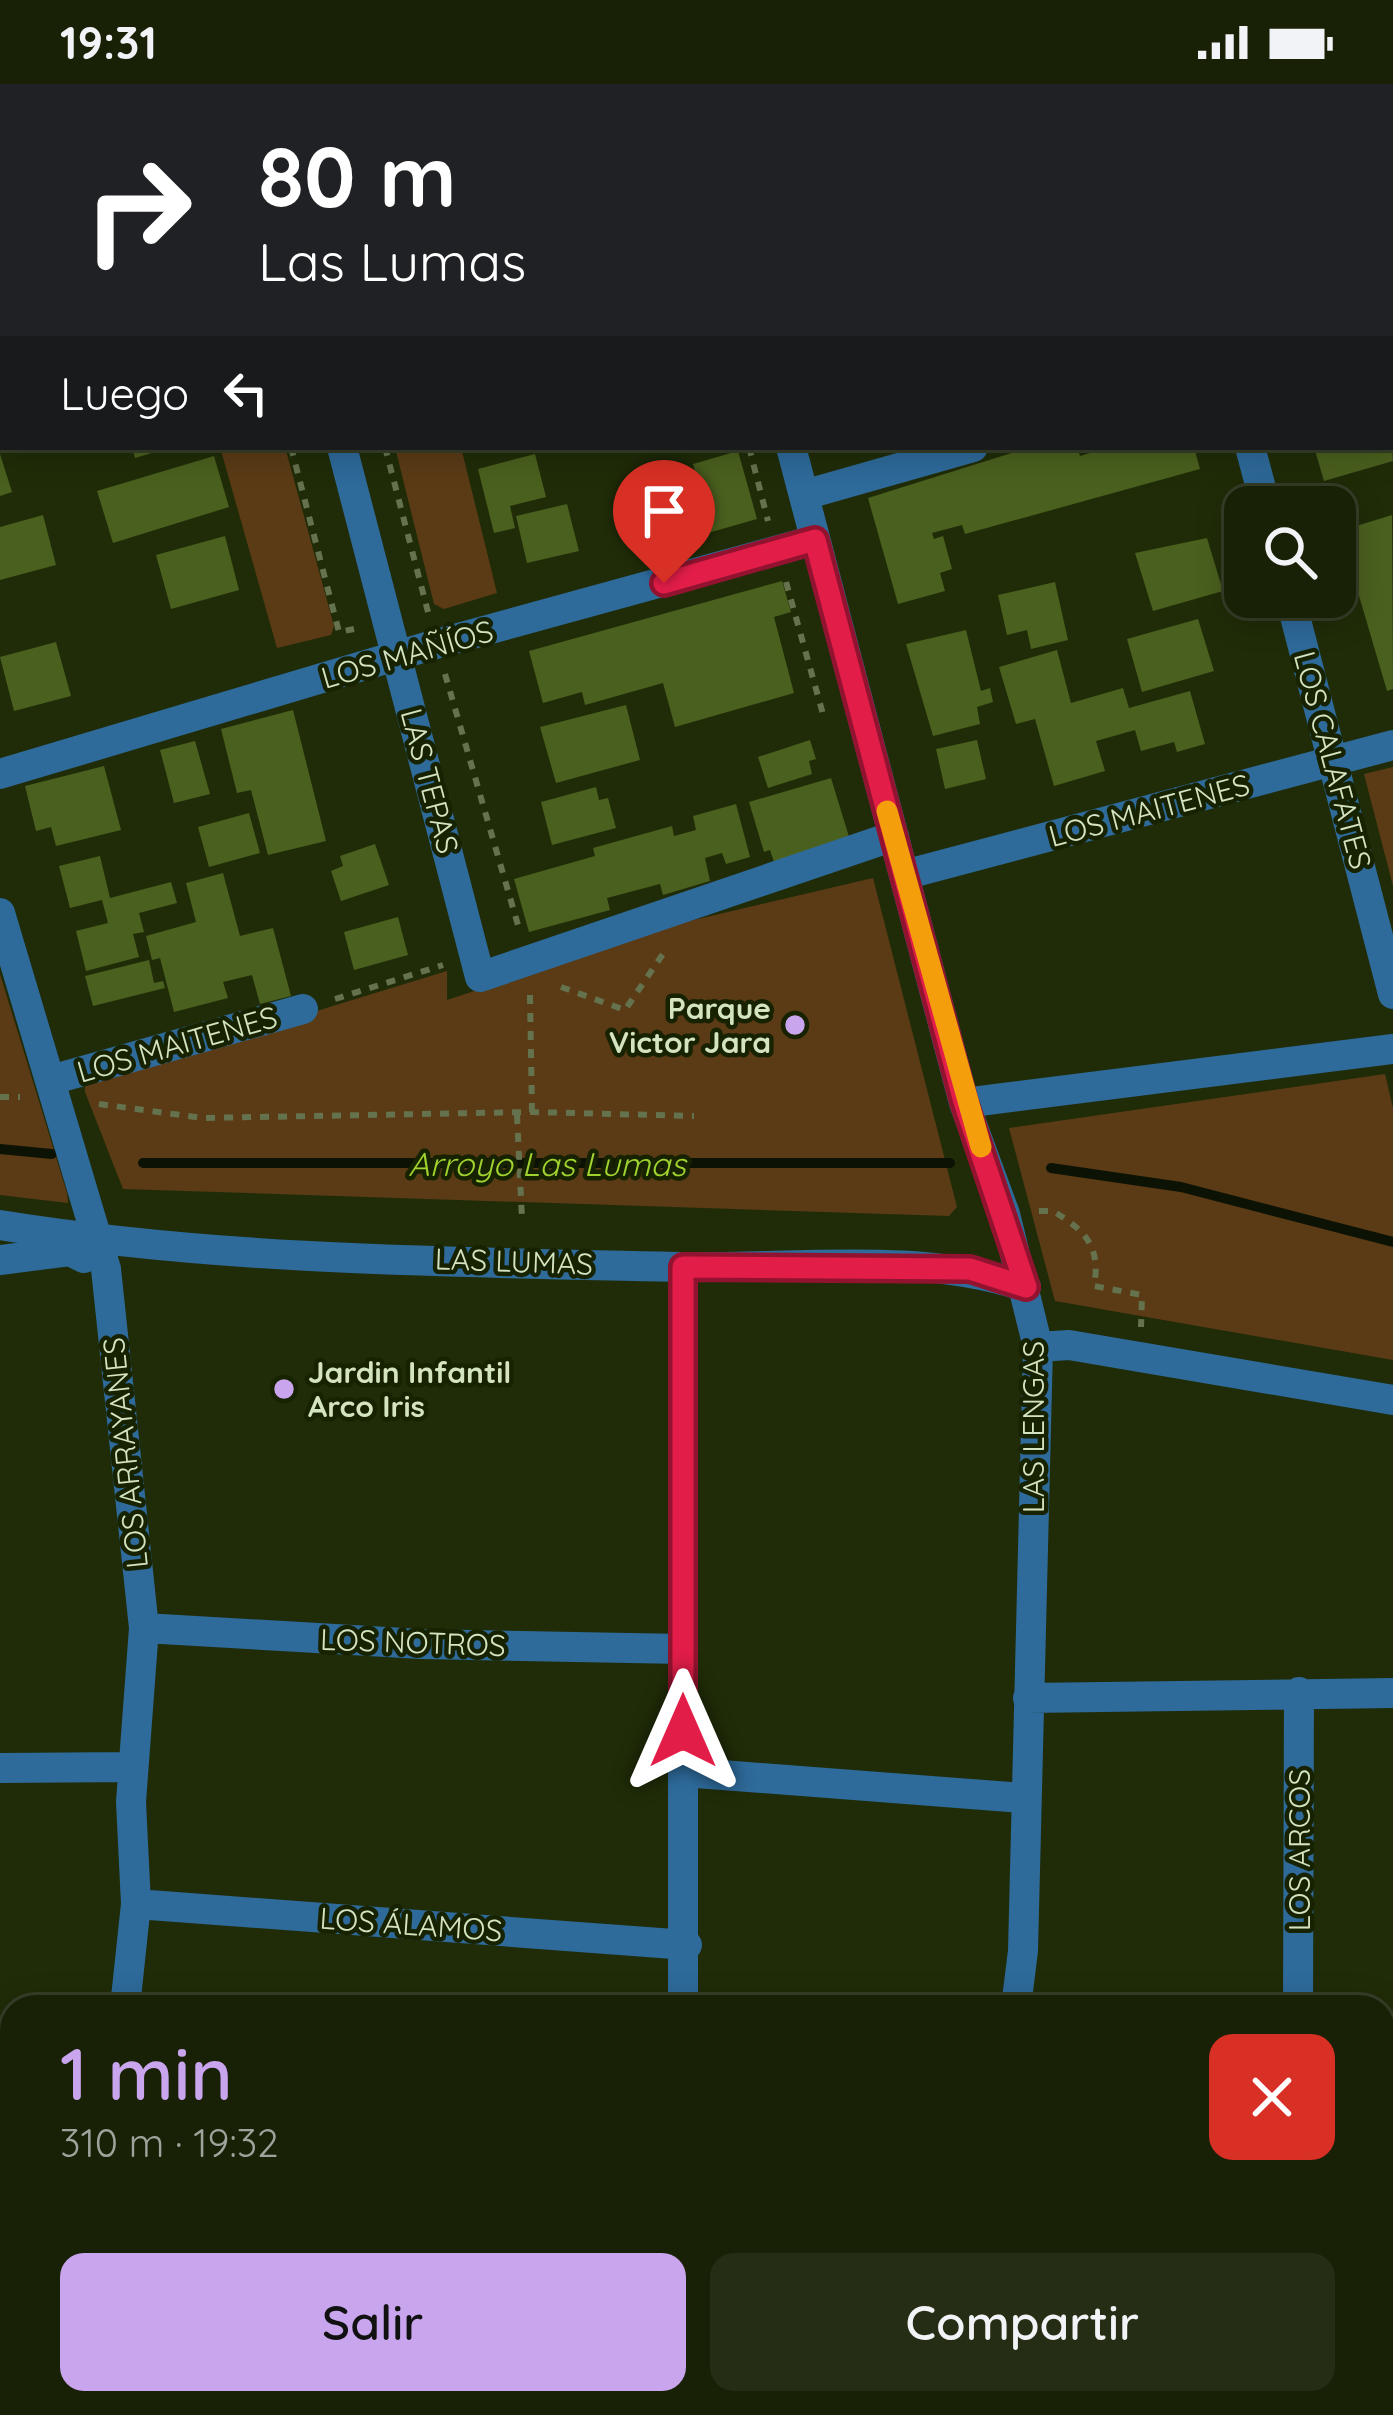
<!DOCTYPE html>
<html lang="es">
<head>
<meta charset="utf-8">
<style>
  :root { --surface:#182106; --page:#252e14; --text:#f1f3f6; --muted:#9fa39b; --line:#363e28; --accent:#c9a5ee }
  body { margin:0; font-family:Quicksand,sans-serif; background:var(--page); color:var(--text); height:100vh; display:flex; flex-direction:column; font-size:45px; white-space:nowrap }
  * { box-sizing:border-box; margin:0 }
  p { font-size:39px; color:var(--muted) }
  .icon { flex:none; width:66px; height:66px; fill:none; stroke:currentColor; stroke-width:2; stroke-linecap:round; stroke-linejoin:round }
  .map { position:relative; flex:1; overflow:hidden }
  .sheet { position:absolute; left:0px; top:1911px; width:1395px; height:420px; display:flex; flex-direction:column; background:var(--surface); border-radius:36px 36px 0 0; box-shadow:0 6px 30px #0003,0 0 0 3px var(--line) }
  .sheet>* { flex:none }
  .top-card { position:absolute; left:0px; top:0px; width:1395px; height:366px; box-shadow:0 6px 30px #0003,0 0 0 3px var(--line); background:#202124; color:#fff; overflow:hidden }
  .tools { position:absolute; left:1224px; top:402px; display:grid; gap:24px }
  .tools a { display:grid; place-items:center; width:132px; height:132px; border-radius:24px; background:var(--surface); box-shadow:0 6px 30px #0003,0 0 0 3px var(--line); font-size:60px }
  .pin { position:absolute; display:grid; place-items:center; width:102px; height:102px; color:#fff; margin:-123px -51px; border-radius:50% 50% 50% 0; rotate:-45deg; box-shadow:0 0 12px #0007 }
  .pin .icon { rotate:45deg }
  .me { position:absolute; width:132px; margin:-66px; rotate:0deg; stroke-linejoin:round; filter:drop-shadow(0 0 9px #0008) }
  .turn { display:flex; align-items:center; gap:42px; height:252px; padding:0 60px; font-size:54px }
  .turn .icon { width:156px; height:156px; stroke-width:2.5 }
  .turn b { display:block; font-size:84px; line-height:102px }
  .then { display:flex; align-items:center; height:114px; padding:0 60px; background:#0003; gap:24px; font-size:45px }
  .round { display:grid; place-items:center; flex:none; width:126px; height:126px; border-radius:24px; background:var(--page) }
  .summary { display:flex; align-items:center; justify-content:space-between; height:204px; padding:0 60px }
  h1 { font-size:72px; font-weight:600; line-height:90px; color:var(--accent) }
  .cta { display:flex; gap:24px; margin-top:auto; padding:24px 60px }
  .cta a { flex:1; height:138px; border-radius:24px; background:var(--accent); color:#111; font-size:48px; font-weight:600; line-height:138px; text-align:center }
  .cta a+a { background:var(--page); color:var(--text) }
  .status { display:flex; justify-content:space-between; align-items:center; height:84px; padding:0 60px; background:var(--surface); direction:ltr }
  .status svg { height:33px; fill:currentColor }
  .map>svg:first-child { display:block }
</style>
</head>
<body>
<div class="status"><b>19:31</b><svg viewBox="0 0 49 12"><path d="M0 12V9h3v3zM5 12V6h3v6zM10 12V3h3v9zM15 12V0h3v12zM26 1h20v11H26zM47 4h2v5h-2z"/></svg></div>
<div class="map">
<svg width="1393" height="2331" viewBox="0 0 1393 2331">
  <rect width="100%" height="100%" fill="#202c08"/>
  <path fill="#5b3b16" d="M220 363H285L334 542 331 551 277 564Z
    M395 363H461L497 509 444 525 434 520Z
    M1393 683V802L1364 690Z
    M873 794 957 1123 949 1132 123 1105 85 1008V998L447 887V916L681 839Z
    M0 890 67 1109 68 1119 0 1111Z
    M1385 990 1393 1024V1276L1055 1217 1009 1044Z"/>
  <g fill="none" stroke-linecap="round" stroke-linejoin="round">
    <path stroke="#0d1304" stroke-width="10" d="M0 1065 52 1070
      M143 1079H950
      M1051 1084 1181 1103 1393 1158"/>
  </g>
  <path fill="#4a601e" d="M132 363H168V364L135 374Z
    M1031 363H1077L1080 372 1110 363H1194L1200 385 965 450 962 441 932 449 934 455 943 452 952 485 940 489 945 507 898 520 868 414Z
    M1314 363H1392L1393 377 1324 397Z
    M738 367 757 435 694 453 687 429 705 424 693 380Z
    M0 370 12 408 0 412Z
    M535 370 546 413 510 422 515 444 494 449 478 385Z
    M214 372 229 423 113 459 97 407Z
    M663 398 675 445 634 454 623 408Z
    M567 420 579 467 527 479 516 432Z
    M43 431 56 481 0 496V443Z
    M1392 431 1393 605 1387 607 1340 447Z
    M225 452 239 506 171 525 156 471Z
    M1207 454 1223 507 1153 527 1135 469Z
    M782 497 791 528 774 533 794 609 675 643 663 599 585 621 582 608 543 619 529 567Z
    M1055 498 1068 556 1031 565 1027 546 1007 551 998 511Z
    M1198 535 1214 587 1142 608 1127 555Z
    M966 546 981 607 990 604 993 618 977 623 980 640 933 652 906 560Z
    M56 558 71 612 14 627 0 573Z
    M1057 566 1071 619 1123 604 1129 624 1190 607 1205 660 1177 668 1174 658 1141 667 1135 646 1096 657 1105 687 1054 702 1035 635 1016 640 999 583Z
    M626 621 640 676 556 699 540 643Z
    M293 626 326 757 268 771 251 706 237 709 221 645Z
    M810 656 816 675 809 677 812 690 768 704 758 673Z
    M977 656 986 695 945 705 936 665Z
    M195 657 210 710 174 719 160 666Z
    M104 682 121 746 56 762 51 743 36 747 25 702Z
    M831 694 850 756 774 778 770 766 764 768 749 718Z
    M596 703 599 716 608 714 616 744 552 761 541 718Z
    M736 720 750 773 726 780 722 769 705 774 710 797 663 811 660 800 607 814 610 826 529 848 514 795 595 772 593 764 672 742 674 752 696 746 693 732Z
    M249 729 260 769 209 783 198 743Z
    M375 760 389 801 341 817 331 787 343 782 340 772Z
    M100 772 110 814 171 798 177 819 139 829 144 848 133 850 139 873 86 887 76 847 108 839 102 816 70 824 59 782Z
    M223 789 240 852 273 844 291 912 260 920 252 891 223 898 228 914 174 928 160 874 152 876 146 852 196 838 186 799Z
    M398 833 408 871 354 886 344 848Z
    M149 876 154 899 163 897 165 904 93 922 85 892Z
    M12 2231V2319L0 2321V2232Z
    M251 2319H501L499 2331H248Z"/>
  <g fill="none" stroke-linecap="round" stroke-linejoin="round">
    <path stroke="#65724e" stroke-width="6" stroke-dasharray="9 9" stroke-linecap="butt" d="M293 0 294 3
      M653 0V3
      M291 363 339 548 354 545
      M385 363 428 528
      M749 363 768 437
      M786 498 823 630
      M445 590 520 848
      M561 903 625 926 667 864
      M530 911 532 1028
      M335 915 443 881
      M0 1013H20
      M99 1020 203 1034 532 1028 694 1032
      M517 1031 522 1135
      M1039 1127H1053C1086 1147 1101 1163 1094 1202L1142 1211 1141 1243"/>
    <path stroke="#2e6a9a" stroke-width="30" d="M695 0 696 3
      M1154 0 1155 3
      M234 3 246 0
      M0 62 3 61
      M1392 251 1393 250
      M342 363 480 893 894 752
      M791 363 964 1019 1005 1130 1038 1263 1023 1867 1016 1923
      M1250 363 1266 423
      M804 411 973 363
      M1290 513 1393 910
      M0 690 436 560 815 456
      M904 791 1393 661
      M0 829 106 1185 144 1544 131 1718 136 1820 125 1923
      M51 996 303 925
      M964 1019 1393 965
      M0 1141C225 1177 455 1178 682 1183 795 1185 919 1167 1026 1203
      M0 1176 70 1167 84 1174
      M683 1183V1923
      M1038 1263 1069 1261 1393 1316
      M144 1544 421 1560 683 1565
      M1028 1614 1393 1609
      M0 1684 133 1683
      M683 1688 1023 1714
      M136 1820 687 1861
      M1298 1923 1299 1608
      M1383 1999 1393 1996
      M0 2159 12 2157
      M921 2319 963 2331
      M604 2331 608 2319"/>
  </g>
  <g fill="none" stroke-linecap="round" stroke-linejoin="round">
    <g stroke="#92132f" stroke-width="30">
      <path id="route" d="M664 499 815 456 964 1018 1026 1203 970 1185 683 1183V1647"/>
    </g>
    <use href="#route" stroke="#e11d48" stroke-width="21"/>
    <path stroke="#f59e0b" stroke-width="21" d="M887 727 981 1063"/>
  </g>
  <g fill="#c9a5ee" stroke="#172201" stroke-width="4.5">
    <circle cx="795" cy="941" r="12"/>
    <circle cx="284" cy="1305" r="12"/>
  </g>
  <g text-anchor="middle" dominant-baseline="central" stroke-width="9" stroke-linejoin="round" paint-order="stroke">
    <g font-size="30" fill="#d4e3c1" stroke="#172201">
      <text transform="translate(407 570) rotate(-16)">LOS MAÑÍOS</text>
      <text transform="translate(1333 676) rotate(75)">LOS CALAFATES</text>
      <text transform="translate(430 697) rotate(75)">LAS TEPAS</text>
      <text transform="translate(1149 726) rotate(-15)">LOS MAITENES</text>
      <text transform="translate(177 960) rotate(-16)">LOS MAITENES</text>
      <text transform="translate(514 1177) rotate(2)">LAS LUMAS</text>
      <text transform="translate(1033 1343) rotate(-90)">LAS LENGAS</text>
      <text transform="translate(125 1369) rotate(-96)">LOS ARRAYANES</text>
      <text transform="translate(413 1558) rotate(2)">LOS NOTROS</text>
      <text transform="translate(1299 1766) rotate(-90)">LOS ARCOS</text>
      <text transform="translate(411 1840) rotate(4)">LOS ÁLAMOS</text>
    </g>
    <g font-size="30" font-weight="bold" fill="#d4e3c1" stroke="#172201" text-anchor="end">
      <text x="771" y="924">Parque<tspan x="771" dy="34">Victor Jara</tspan></text>
      <text x="308" y="1288" text-anchor="start">Jardin Infantil<tspan x="308" dy="34">Arco Iris</tspan></text>
    </g>
    <g font-size="33" font-style="italic" fill="#a0d32f" stroke="#172201">
      <text x="547" y="1079">Arroyo Las Lumas</text>
    </g>
  </g>
</svg>
<div class="tools">
<a><svg class="icon" aria-label="search" viewBox="0 0 24 24"><circle cx="10" cy="10" r="6"/><path d="M15 15l6 6"/></svg></a>
</div>
<div class="pin" style="left:664px;top:499px;background:#d93025"><svg class="icon" aria-label="arrive" viewBox="0 0 24 24"><path d="M6 21V4h12l-3 4 3 4H6"/></svg></div>
<svg class="me" style="left:683px;top:1647px" viewBox="-20 -20 40 40"><path d="M0-17L14 15 0 8-14 15z" fill="#e11d48" stroke="#fff" stroke-width="4"/></svg>
<div class="top-card">
<div class="turn"><svg class="icon" aria-label="right" viewBox="0 0 24 24"><path d="M7 20v-9h11M14 6l5 5-5 5"/></svg><div><b>80 m</b>Las Lumas</div></div>
<div class="then">Luego<svg class="icon" aria-label="left" viewBox="0 0 24 24"><path d="M17 20v-9H6M10 6l-5 5 5 5"/></svg></div>
</div>
<section class="sheet">
<div class="summary"><div><h1>1 min</h1><p>310 m · 19:32</p></div><a class="round" style="background:#d93025;color:#fff"><svg class="icon" aria-label="close" viewBox="0 0 24 24"><path d="M6 6l12 12M18 6L6 18"/></svg></a></div>
<div class="cta"><a>Salir</a><a>Compartir</a></div>
</section>
</div>
</body>
</html>
